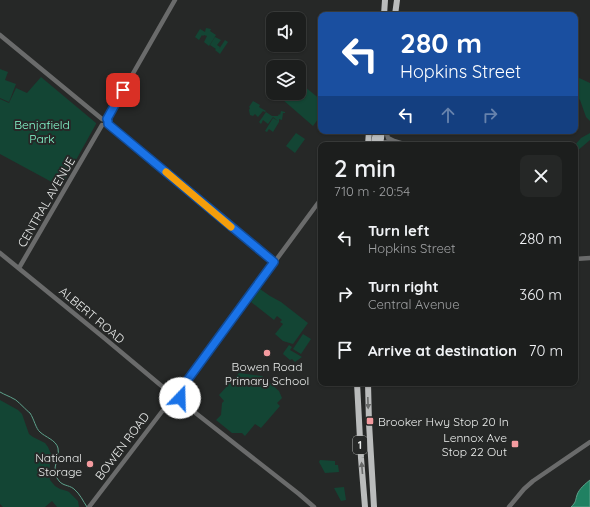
<!DOCTYPE html>
<html lang="en">
<head>
<meta charset="utf-8">
<style>
  :root { --surface:#1c1e1d; --page:#252726; --text:#f1f3f6; --muted:#a0a2a4; --line:#3a3c3b }
  body { margin:0; font-family:Quicksand,sans-serif; background:var(--page); color:var(--text); height:100vh; display:flex; flex-direction:column; font-size:15px; white-space:nowrap }
  * { box-sizing:border-box; margin:0 }
  p { font-size:13px; color:var(--muted) }
  .icon { flex:none; width:22px; height:22px; fill:none; stroke:currentColor; stroke-width:2; stroke-linecap:round; stroke-linejoin:round }
  .map { position:relative; flex:1; overflow:hidden }
  .details { position:absolute; left:318px; top:142px; width:260px; height:244px; display:flex; flex-direction:column; background:var(--surface); border-radius:8px; box-shadow:0 1px 3px #0004,0 0 0 1px var(--line) }
  .details>* { flex:none }
  .banner { position:absolute; left:318px; top:12px; width:260px; height:122px; border-radius:8px; box-shadow:0 1px 3px #0004,0 0 0 1px var(--line); background:#1a4fa0; color:#fff; overflow:hidden }
  .fabs { position:absolute; left:266px; top:12px; display:grid; gap:8px }
  .fabs a { display:grid; place-items:center; width:40px; height:40px; border-radius:8px; background:var(--surface); box-shadow:0 1px 3px #0004,0 0 0 1px var(--line); font-size:20px }
  .pin { position:absolute; display:grid; place-items:center; width:34px; height:34px; color:#fff; margin:-17px; border-radius:8px; box-shadow:0 2px 6px #0006 }
  .me { position:absolute; width:44px; margin:-22px; rotate:21deg; stroke-linejoin:round; filter:drop-shadow(0 0 3px #0008) }
  .turn { display:flex; align-items:center; gap:14px; height:84px; padding:0 16px; font-size:18px }
  .turn .icon { width:52px; height:52px; stroke-width:2.5 }
  .turn b { display:block; font-size:28px; line-height:34px }
  .lanes { display:flex; align-items:center; height:38px; padding:0 16px; background:#0003; justify-content:center; gap:20px; direction:ltr }
  .lanes .off { opacity:.35 }
  .round { display:grid; place-items:center; flex:none; width:42px; height:42px; border-radius:8px; background:var(--page) }
  .summary { display:flex; align-items:center; justify-content:space-between; height:68px; padding:0 16px }
  h1 { font-size:24px; font-weight:600; line-height:30px }
  ul { padding:0; list-style:none }
  li { display:flex; align-items:center; gap:12px; height:56px; padding:0 16px }
  li div { flex:1 }
  li b { display:block; font-size:15px }
  li em { font-style:normal }
  .map>svg:first-child { display:block }
</style>
</head>
<body>
<div class="map">
<svg width="590" height="507" viewBox="0 0 590 507">
  <rect width="100%" height="100%" fill="#262827"/>
  <path fill="#134534" d="M206 28 211 29 210 31 216 35 209 46 204 42 207 36 204 35 203 36 202 35 199 40 195 37 200 29 205 32Z
    M215 37 221 40 217 45 220 47 219 49 225 40 228 42 220 54 215 50 216 49 210 45Z
    M0 69 8 72 5 80 16 84 9 102 0 98Z
    M575 76 590 83V121L586 117 580 100 575 95Z
    M41 77 96 123V124L61 187 0 154V99L9 103 16 88 27 93Z
    M299 82 321 100V115L313 126 275 93H299Z
    M253 101 260 105 259 107 266 111 265 112 263 111 258 117 255 114 253 116 250 115 249 110 250 108 249 107Z
    M281 111 285 112V113H283L282 120 279 119V122L273 132 269 129 267 132 265 131 273 118 278 121 273 117 268 124 263 120 261 124 259 122 266 112 272 116H278L279 114 280 115Z
    M296 133 305 139 295 153 286 146Z
    M590 133V140L576 152 575 155V145L581 138Z
    M554 141 555 145H511L513 142Z
    M260 289 270 296 281 302 308 323 293 344 283 341 275 334 283 324 280 322 282 320 277 316 274 320 251 302Z
    M303 334 311 339 301 354 293 349Z
    M289 345 292 347 290 350 302 357 295 362 292 359 290 360 283 354 284 352Z
    M239 373 262 376 279 391 282 398 277 403 280 406 261 428 255 424 245 436 242 433H232L216 420 221 415 222 403 224 401 219 395Z
    M0 400 18 410 22 414 29 434 33 437 45 443 48 447 51 454 49 473 50 480 55 486 60 489 67 491 69 492 78 501 79 507H57L52 501 45 507H3L0 504Z
    M320 460 335 461V465H338L339 472 325 473 319 462Z
    M344 487 346 500 341 501 334 488Z"/>
  <path fill="#208162" stroke="#5da18b" d="M590 480V507H571C576 502 575 502 577 495 579 489 585 484 590 480Z"/>
  <g fill="none" stroke-linecap="round" stroke-linejoin="round">
    <path stroke="#5da18b" stroke-width="1" d="M0 392C5 395 9 396 14 399 16 399 28 412 30 413 34 419 36 429 40 432 45 437 56 440 58 448 60 459 51 468 57 478 62 487 68 484 74 489 80 494 83 501 87 507"/>
    <path stroke="#6a6b6b" stroke-width="4.5" d="M0 35 102 119
      M107 119 175 0
      M107 124 274 263
      M386 131 388 138 394 141
      M380 143 394 141 407 145
      M0 253 103 337 170 393
      M575 259 590 258
      M19 268 102 125
      M168.5 397a5.5 5.5 0 1 1 11 0a5.5 5.5 0 1 1-11 0Z
      M178 393 321 199
      M179 400 299 494 314 507
      M89 507 170 401
      M509 507 524 489 533 481 590 442"/>
    <path stroke="#babcbc" stroke-width="6" d="M384 15 385 0
      M395 15 397 0
      M368 145 369 131
      M374 145 376 131
      M380 145 382 131
      M357 383 361 458 365 507
      M368 383 369 423 374 507"/>
  </g>
  <defs><path id="oneway-solid" d="M-6-.8H1V-3.2L6.5 0L1 3.2V.8H-6Z"/></defs>
  <g fill="#696b6a">
    <use href="#oneway-solid" transform="translate(368 403) rotate(88)"/>
    <use href="#oneway-solid" transform="translate(362 468) rotate(-95)"/>
  </g>
  <g fill="none" stroke-linecap="round" stroke-linejoin="round">
    <g stroke="#114b97" stroke-width="10">
      <path id="route" d="M123 90 107 119 108 121V124L274 262 178 393 180 395V398"/>
    </g>
    <use href="#route" stroke="#1a73e8" stroke-width="7"/>
    <path stroke="#f59e0b" stroke-width="7" d="M166 172 231 227"/>
  </g>
  <g fill="#f49b9f" stroke="#262827" stroke-width="1.5">
    <circle cx="267" cy="353" r="4"/>
    <rect x="366" y="417" width="8" height="8" rx="2"/>
    <rect x="511" y="440" width="8" height="8" rx="2"/>
    <circle cx="90" cy="464" r="4"/>
  </g>
  <g text-anchor="middle" dominant-baseline="central" stroke-width="4" stroke-linejoin="round" paint-order="stroke">
    <rect fill="#262827" stroke="#afb1b0" stroke-width="1" x="353" y="436" width="14" height="18" rx="3"/>
    <g font-size="11" font-weight="bold" fill="#eaeceb">
      <text x="360" y="445">1</text>
    </g>
    <g font-size="12" fill="#86fbcf" stroke="#262827">
      <text x="42" y="124">Benjafield<tspan x="42" dy="14">Park</tspan></text>
    </g>
    <g font-size="12" fill="#eaeceb" stroke="#262827">
      <text transform="translate(46 202) rotate(-60)">CENTRAL AVENUE</text>
      <text transform="translate(92 315) rotate(40)">ALBERT ROAD</text>
      <text transform="translate(122 446) rotate(-53)">BOWEN ROAD</text>
    </g>
    <g font-size="12" fill="#eaeceb" stroke="#262827" text-anchor="end">
      <text x="267" y="366" text-anchor="middle">Bowen Road<tspan x="267" dy="14">Primary School</tspan></text>
      <text x="378" y="421" text-anchor="start">Brooker Hwy Stop 20 In</text>
      <text x="507" y="437">Lennox Ave<tspan x="507" dy="14">Stop 22 Out</tspan></text>
      <text x="82" y="457">National<tspan x="82" dy="14">Storage</tspan></text>
    </g>
  </g>
</svg>
<div class="fabs">
<a><svg class="icon" aria-label="sound" viewBox="0 0 24 24"><path d="M4 9h4l5-4v14l-5-4H4zM17 9q2 3 0 6"/></svg></a>
<a><svg class="icon" aria-label="layers" viewBox="0 0 24 24"><path d="M12 4l9 5-9 5-9-5zM3 14l9 5 9-5"/></svg></a>
</div>
<div class="pin" style="left:123px;top:90px;background:#d93025"><svg class="icon" aria-label="arrive" viewBox="0 0 24 24"><path d="M6 21V4h12l-3 4 3 4H6"/></svg></div>
<svg class="me" style="left:180px;top:398px" viewBox="-20 -20 40 40"><circle r="19" fill="#fff"/><path d="M0-13L10 11 0 6-10 11z" fill="#1a73e8"/></svg>
<div class="banner">
<div class="turn"><svg class="icon" aria-label="left" viewBox="0 0 24 24"><path d="M17 20v-9H6M10 6l-5 5 5 5"/></svg><div><b>280 m</b>Hopkins Street</div></div>
<div class="lanes"><svg class="icon" aria-label="left" viewBox="0 0 24 24"><path d="M17 20v-9H6M10 6l-5 5 5 5"/></svg><svg class="icon off" aria-label="ahead" viewBox="0 0 24 24"><path d="M12 20V5M6 11l6-6 6 6"/></svg><svg class="icon off" aria-label="right" viewBox="0 0 24 24"><path d="M7 20v-9h11M14 6l5 5-5 5"/></svg></div>
</div>
<section class="details">
<div class="summary"><div><h1>2 min</h1><p>710 m · 20:54</p></div><a class="round"><svg class="icon" aria-label="close" viewBox="0 0 24 24"><path d="M6 6l12 12M18 6L6 18"/></svg></a></div>
<ul>
<li><svg class="icon" aria-label="left" viewBox="0 0 24 24"><path d="M17 20v-9H6M10 6l-5 5 5 5"/></svg><div><b>Turn left</b><p>Hopkins Street</p></div><em>280 m</em></li>
<li><svg class="icon" aria-label="right" viewBox="0 0 24 24"><path d="M7 20v-9h11M14 6l5 5-5 5"/></svg><div><b>Turn right</b><p>Central Avenue</p></div><em>360 m</em></li>
<li><svg class="icon" aria-label="arrive" viewBox="0 0 24 24"><path d="M6 21V4h12l-3 4 3 4H6"/></svg><div><b>Arrive at destination</b></div><em>70 m</em></li>
</ul>
</section>
</div>
</body>
</html>
